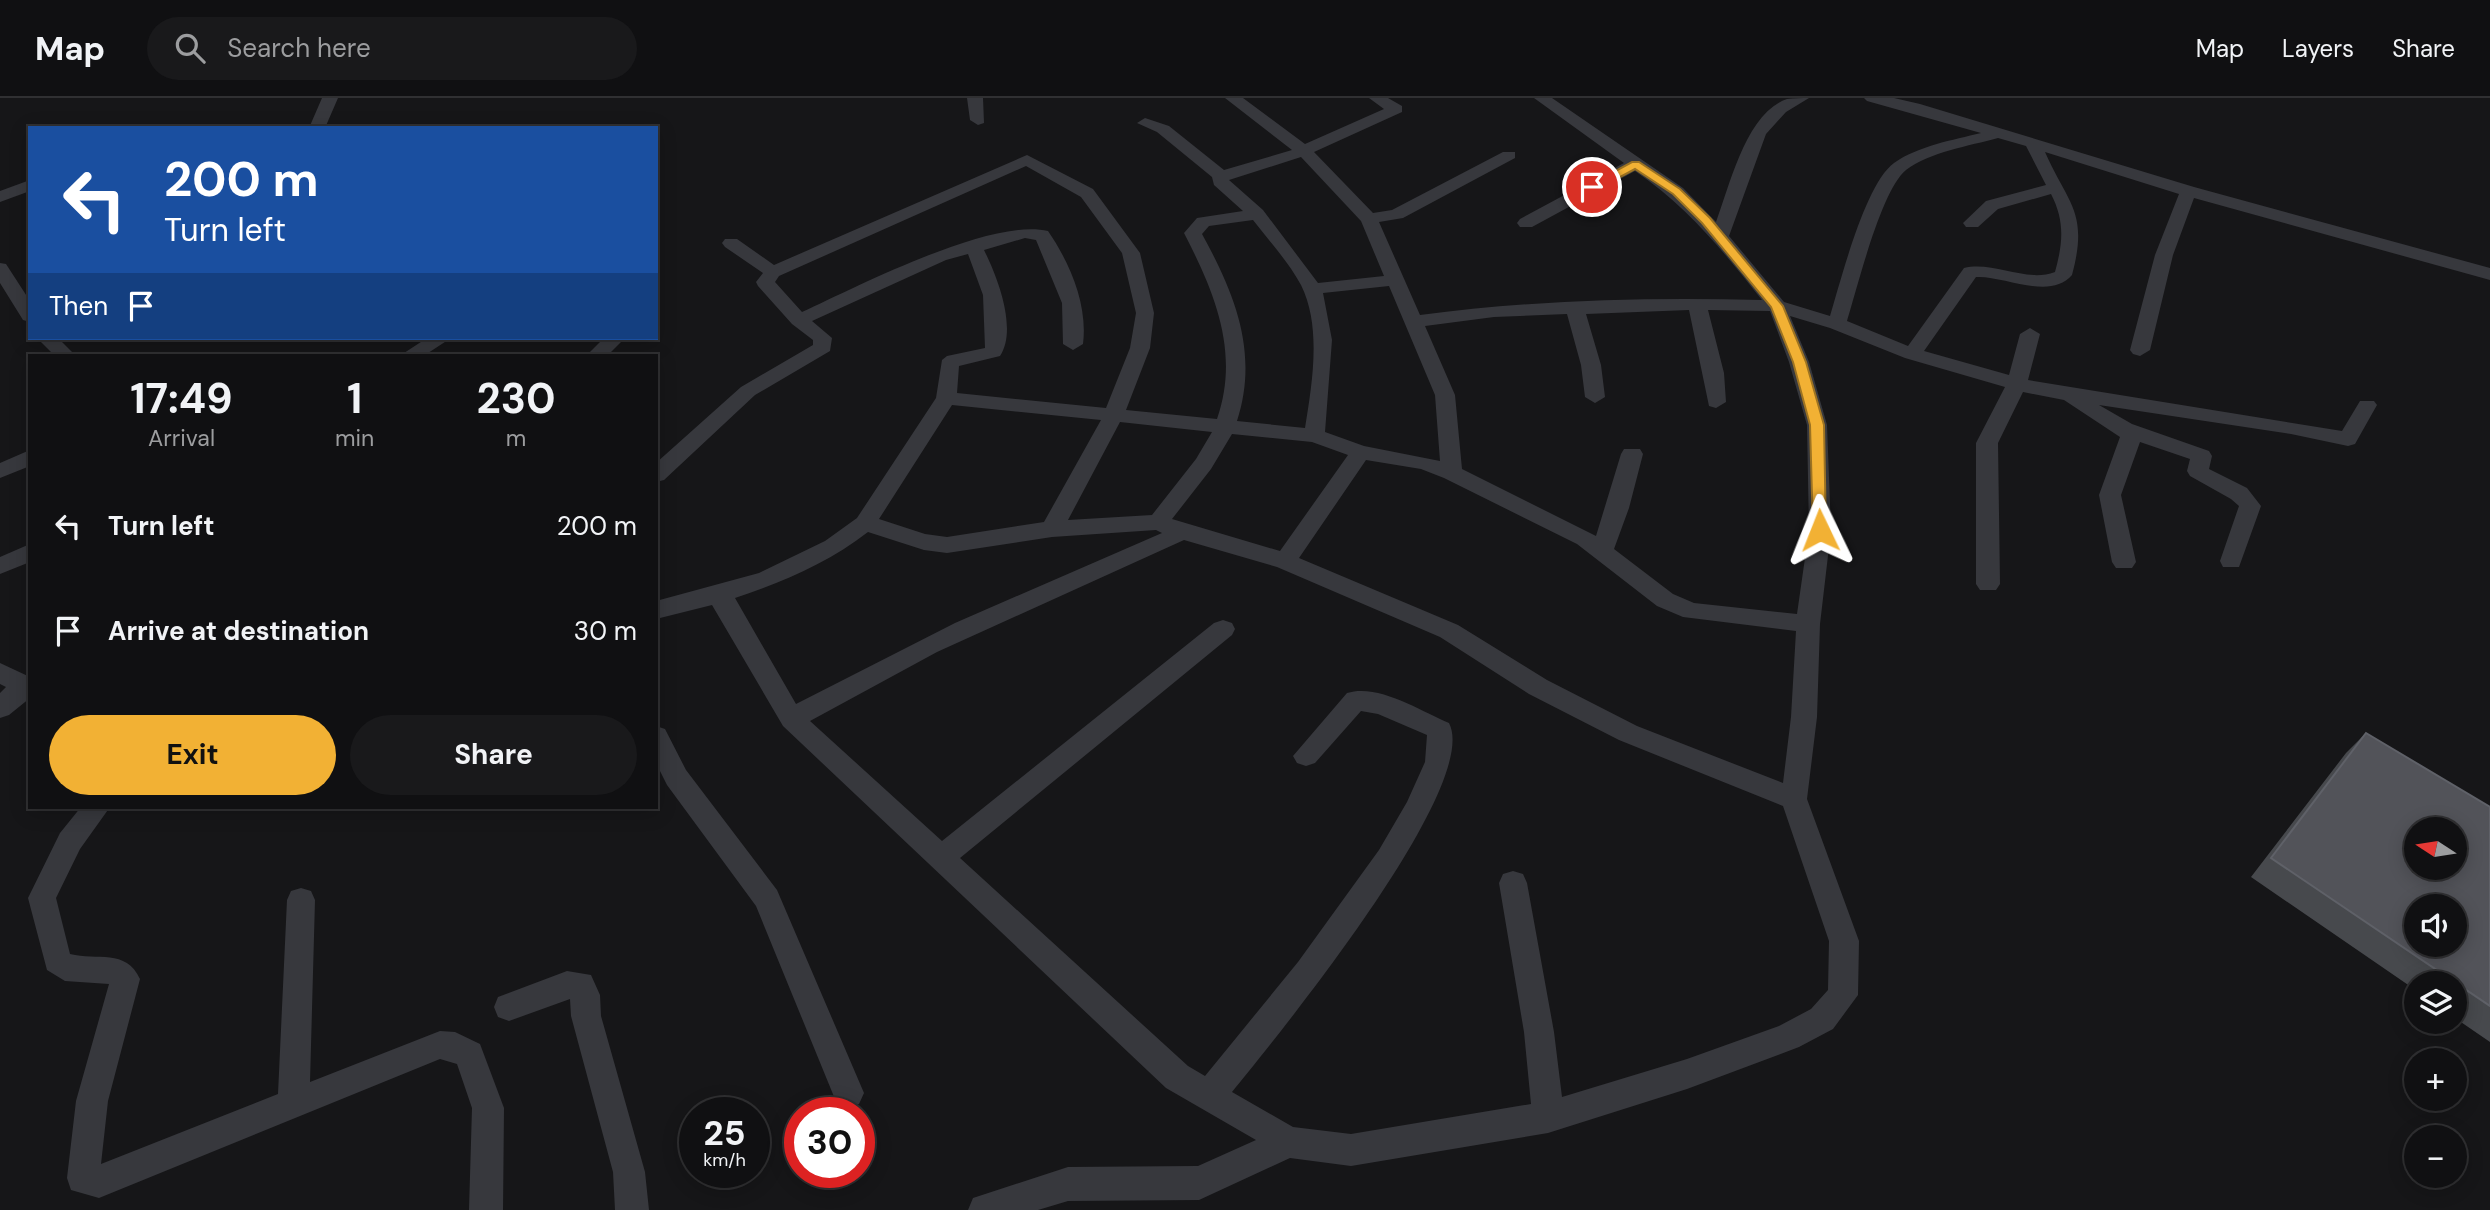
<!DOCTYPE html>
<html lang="en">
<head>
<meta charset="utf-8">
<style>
  :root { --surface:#101012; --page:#19191b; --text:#f1f3f6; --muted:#9c9d9f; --line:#303032; --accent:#f2b134 }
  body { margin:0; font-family:"DM Sans",sans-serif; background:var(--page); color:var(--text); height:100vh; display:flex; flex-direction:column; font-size:26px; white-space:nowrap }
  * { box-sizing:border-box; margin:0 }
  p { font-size:23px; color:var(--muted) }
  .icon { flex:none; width:38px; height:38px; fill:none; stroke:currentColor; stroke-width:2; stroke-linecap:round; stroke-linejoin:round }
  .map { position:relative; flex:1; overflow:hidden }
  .panel { position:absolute; left:28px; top:256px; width:630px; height:455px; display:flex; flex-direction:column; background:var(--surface); border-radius:0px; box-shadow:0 4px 18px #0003,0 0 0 2px var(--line) }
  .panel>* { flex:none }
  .top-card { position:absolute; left:28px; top:28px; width:630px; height:214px; border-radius:0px; box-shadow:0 4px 18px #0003,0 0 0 2px var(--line); background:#1a4fa0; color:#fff; overflow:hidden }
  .needle { width:46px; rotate:282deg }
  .controls { position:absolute; left:2404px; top:719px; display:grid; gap:14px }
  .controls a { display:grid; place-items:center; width:63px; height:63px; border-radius:50%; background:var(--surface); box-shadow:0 4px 18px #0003,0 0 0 2px var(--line); font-size:35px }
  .speed { position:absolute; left:679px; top:999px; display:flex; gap:14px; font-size:35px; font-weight:700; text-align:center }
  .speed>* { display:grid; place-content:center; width:91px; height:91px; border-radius:50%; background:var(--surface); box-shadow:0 4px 18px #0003,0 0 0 2px var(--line); line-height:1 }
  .speed small { font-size:18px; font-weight:400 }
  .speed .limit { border:10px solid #d22; background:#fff; color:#111 }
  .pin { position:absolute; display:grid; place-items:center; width:60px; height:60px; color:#fff; margin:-30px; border:4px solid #fff; border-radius:50%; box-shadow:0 2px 7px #0007 }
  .me { position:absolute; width:77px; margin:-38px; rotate:358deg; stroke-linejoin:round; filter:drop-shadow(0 0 5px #0008) }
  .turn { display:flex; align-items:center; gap:24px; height:147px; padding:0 21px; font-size:32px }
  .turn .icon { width:91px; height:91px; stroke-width:2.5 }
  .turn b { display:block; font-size:49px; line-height:60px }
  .then { display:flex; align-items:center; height:66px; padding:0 21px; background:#0003; gap:14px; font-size:26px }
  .eta { display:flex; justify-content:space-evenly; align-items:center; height:119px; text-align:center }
  .eta b { font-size:42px; font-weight:700; line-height:49px }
  .cta { display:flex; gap:14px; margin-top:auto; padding:14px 21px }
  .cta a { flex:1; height:80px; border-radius:42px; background:var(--accent); color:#111; font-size:28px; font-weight:700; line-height:80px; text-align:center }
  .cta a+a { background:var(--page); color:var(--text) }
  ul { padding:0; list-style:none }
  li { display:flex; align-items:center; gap:21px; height:105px; padding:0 21px }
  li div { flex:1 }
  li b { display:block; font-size:26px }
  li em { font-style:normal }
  header { display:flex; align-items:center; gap:42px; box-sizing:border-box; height:98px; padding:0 35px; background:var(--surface); border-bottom:2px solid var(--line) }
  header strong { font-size:33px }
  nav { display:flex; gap:38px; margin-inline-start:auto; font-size:24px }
  .search { width:490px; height:63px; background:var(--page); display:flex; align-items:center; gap:18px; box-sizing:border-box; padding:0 24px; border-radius:38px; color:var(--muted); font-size:26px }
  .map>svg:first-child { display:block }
</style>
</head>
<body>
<header>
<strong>Map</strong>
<div class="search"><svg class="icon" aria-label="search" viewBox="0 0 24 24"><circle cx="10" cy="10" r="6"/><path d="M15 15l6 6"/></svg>Search here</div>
<nav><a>Map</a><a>Layers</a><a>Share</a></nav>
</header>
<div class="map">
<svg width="2490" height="1112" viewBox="0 0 2490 1112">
  <rect width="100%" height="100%" fill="#161618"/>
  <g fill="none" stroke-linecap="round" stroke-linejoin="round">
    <path fill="#37383d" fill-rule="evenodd" d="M322 0H338L325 30H309Z
      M967 0H983L984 25 978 27 970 22Z
      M1225 0H1243L1305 46 1384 11 1369 0H1388L1402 8V14L1314 54 1373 115 1392 112 1503 54H1515V60L1403 120 1379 124 1420 217C1533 202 1648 199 1762 202 1723 153 1688 109 1635 73L1532 129H1520L1517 125 1520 121 1624 65 1534 0H1552L1683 90 1716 124C1730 87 1746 15 1787 1 1794 0 1802 0 1809 0L1786 14 1766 36 1729 138 1784 204 1830 218C1841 182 1865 86 1894 65 1918 48 1953 42 1981 35L1867 3 1864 0H1894L1920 6 2194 89 2490 170V182L2194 100 2173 157 2150 252 2140 258 2133 256 2130 252 2155 157 2179 96 2045 54C2068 106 2089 114 2072 177 2050 203 2003 177 1976 179L1924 253 2009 277 2020 236 2030 230 2040 236 2028 282 2342 333 2360 303H2374L2377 307 2355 346 2348 348 2291 336 2099 307 2132 326 2209 353 2212 358 2209 371 2247 390 2261 408 2239 469H2223L2220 463 2239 408 2231 401 2190 378 2187 373 2190 361 2140 344 2121 397 2136 464 2132 470H2116L2112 464 2099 397 2120 339 2064 302 2023 294 1998 345 2000 486 1996 492H1980L1976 486V345L2005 289 1905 260 1830 230 1790 218 1809 264 1827 327 1831 432 1820 526 1817 619 1807 701 1859 843 1858 897 1833 931 1799 949 1687 991 1548 1035 1351 1068 1290 1060 1199 1102 1068 1103 1038 1112H968L973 1100 1068 1069 1198 1068 1256 1042 1166 990 783 628 712 507 656 521V503L759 475 825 443 857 420 936 300 942 262 947 258 985 250 983 197 968 156 946 162 812 223 832 240 830 253 755 297 664 382 656 384V365L741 289 813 247V242L792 226 758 188 756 184 763 175 725 149 722 145 725 141H737L774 167 1027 57 1093 91 1140 155 1154 215 1150 250 1126 312 1217 321C1240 255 1215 195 1184 135L1197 120 1243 113 1214 87 1212 79 1157 34 1137 25 1145 20 1169 28 1224 72 1292 52ZM1998 40 2026 48 2046 87 1986 103 1963 125 1966 129H1978L1998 111 2051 96C2065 123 2063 145 2055 174 2026 185 1994 163 1964 170L1908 248 1847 223C1857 191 1881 92 1906 72 1930 54 1969 48 1998 40ZM1301 59 1361 123 1384 178 1318 185 1263 112 1229 82ZM1026 68 1081 99 1122 155 1136 215 1130 250 1106 310 957 295 959 268 1000 258C1018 231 997 178 984 152L1025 140 1036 142 1062 205 1063 246 1073 252 1083 246C1088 207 1070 165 1048 133 991 119 857 189 802 214L775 184 779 178ZM1253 122C1269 143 1288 163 1301 187 1322 229 1312 286 1305 330L1237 323C1259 255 1235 196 1202 136L1209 128ZM1389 188 1435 297 1440 363 1364 348 1325 334 1332 242 1323 195ZM1689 212 1709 308 1716 310 1726 304 1724 275 1708 212 1770 213 1789 264 1807 327 1809 432 1797 516 1694 505 1673 496 1614 451 1629 410 1643 356 1640 351H1624L1621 356 1596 438 1462 371 1455 297 1425 228 1494 219 1567 216 1581 267 1585 299 1595 305 1605 299 1601 267 1586 216ZM952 307 1101 322 1044 424 947 439 925 436 879 421ZM1120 324 1212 334 1196 361 1152 417 1068 422ZM1232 336 1312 344 1348 357 1280 453 1172 421 1211 371ZM1366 362 1421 371 1444 380 1577 446 1657 508 1683 519 1796 533 1791 619 1783 685 1637 628 1547 582 1458 527 1299 460ZM1156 432 1162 435 955 525 796 606 735 500C783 484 828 465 868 434L924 452 947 455 1052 439ZM1184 442 1277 469 1440 539 1529 596 1619 642 1783 708 1829 843 1828 892 1811 911 1779 928 1687 961 1562 999 1554 934 1527 785 1523 776 1513 773 1503 776 1499 785 1524 934 1531 1006 1351 1036 1293 1029 1232 994C1276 940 1482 688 1449 625 1421 613 1378 585 1347 595L1293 658 1297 665 1306 668 1315 665 1361 613 1378 616 1427 637 1425 664 1407 704 1379 752 1298 864 1223 956 1205 978 1188 968 960 760 1232 537 1235 531 1232 525 1223 522 1214 525 942 743 810 623 937 554Z
      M30 82V93L0 104V93Z
      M0 165 6 166 30 203V224L23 222 0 185Z
      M37 240H58L75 257H54Z
      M427 240H451L425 257H401Z
      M604 240H625L608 257H587Z
      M30 352V368L0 380V365Z
      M30 446V464L0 476V459Z
      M0 565 30 579V600L9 617 0 620V595L6 589 0 586Z
      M656 628 665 631 686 672 777 792 864 995 859 1006 848 1010 837 1006 756 808 667 687 656 665Z
      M81 709H110L80 751 56 800 70 856C97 863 126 850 140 881L108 1003 101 1066 278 996 287 802 291 793 301 790 311 793 315 802 310 984 440 933 455 934 480 946 504 1010 503 1112H469L472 1010 457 966 440 961 99 1100 71 1092 67 1080 76 1003 109 886 65 883 47 872 28 800 60 735Z
      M567 873 591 877 600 897 601 918 645 1074 649 1112H615L613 1074 571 918 570 901 509 923 498 919 494 909 498 899Z"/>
  </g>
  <path fill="#47494d" d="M2366 635 2490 709V944L2455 920V886H2417V893L2251 779 2346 655Z"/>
  <path fill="#525359" stroke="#5f6168" stroke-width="2" fill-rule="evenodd" d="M2366 635 2490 709V908L2271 760ZM2417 732H2455V770H2417ZM2417 808H2455V847H2417Z"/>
  <path fill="#f2b134" stroke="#9d7322" stroke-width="2" d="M1632 64H1639L1680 91 1710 120 1783 208 1806 264 1824 327 1826 435 1820 437 1813 432 1810 327 1793 264 1771 209 1702 125 1673 96 1635 71 1596 92 1586 89Z"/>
</svg>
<div class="controls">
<a><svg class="needle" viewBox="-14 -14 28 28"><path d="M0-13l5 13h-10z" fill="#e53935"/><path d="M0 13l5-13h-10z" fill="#9c9d9f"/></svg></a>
<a><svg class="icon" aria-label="sound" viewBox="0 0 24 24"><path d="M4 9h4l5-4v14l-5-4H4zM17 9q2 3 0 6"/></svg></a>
<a><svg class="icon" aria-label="layers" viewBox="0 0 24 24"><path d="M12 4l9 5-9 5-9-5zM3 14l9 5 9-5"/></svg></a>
<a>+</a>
<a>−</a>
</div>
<div class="speed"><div>25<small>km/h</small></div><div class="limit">30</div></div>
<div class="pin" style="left:1592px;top:89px;background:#d93025"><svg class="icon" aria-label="arrive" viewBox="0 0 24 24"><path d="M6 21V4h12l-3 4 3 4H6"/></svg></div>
<svg class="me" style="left:1820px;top:432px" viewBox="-20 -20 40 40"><path d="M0-17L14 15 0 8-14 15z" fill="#f2b134" stroke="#fff" stroke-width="4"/></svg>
<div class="top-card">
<div class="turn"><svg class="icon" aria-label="left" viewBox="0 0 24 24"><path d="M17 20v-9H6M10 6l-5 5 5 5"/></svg><div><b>200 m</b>Turn left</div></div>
<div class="then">Then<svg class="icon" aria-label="arrive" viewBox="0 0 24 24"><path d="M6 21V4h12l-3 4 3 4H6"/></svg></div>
</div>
<section class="panel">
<div class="eta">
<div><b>17:49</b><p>Arrival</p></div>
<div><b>1</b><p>min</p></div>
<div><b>230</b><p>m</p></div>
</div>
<ul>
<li><svg class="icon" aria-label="left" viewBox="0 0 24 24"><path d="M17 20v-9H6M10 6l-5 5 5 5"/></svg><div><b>Turn left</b></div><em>200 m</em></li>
<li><svg class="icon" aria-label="arrive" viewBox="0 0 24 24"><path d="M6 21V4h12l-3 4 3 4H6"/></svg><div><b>Arrive at destination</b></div><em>30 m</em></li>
</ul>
<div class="cta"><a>Exit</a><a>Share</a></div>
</section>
</div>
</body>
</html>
